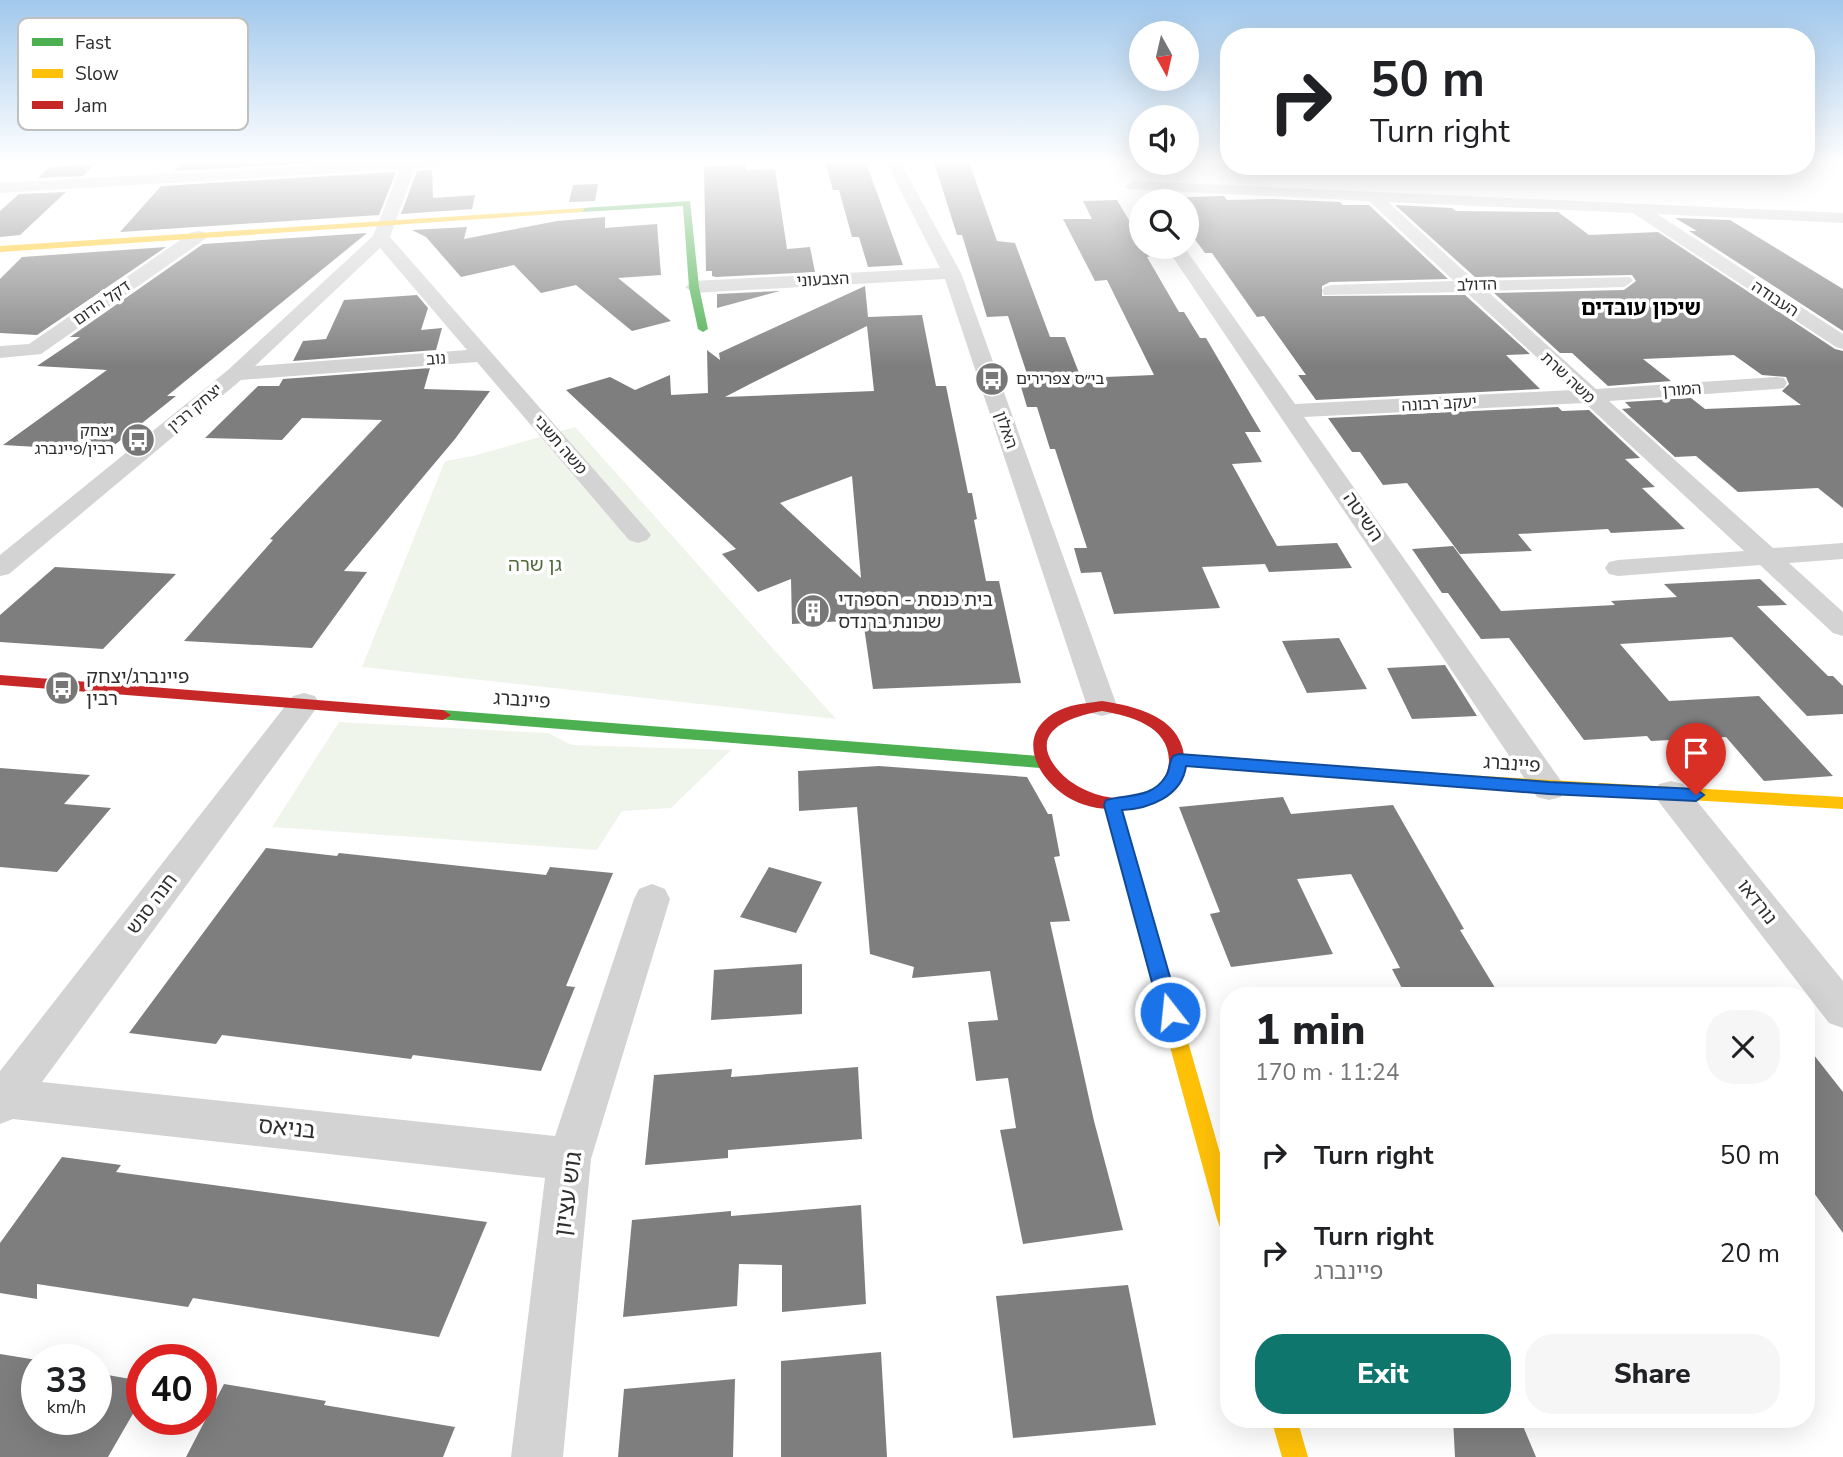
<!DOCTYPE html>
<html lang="en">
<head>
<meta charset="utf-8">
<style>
  :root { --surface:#fff; --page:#f6f6f6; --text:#202124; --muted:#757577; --accent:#0f766e }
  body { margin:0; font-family:"Nunito Sans","Noto Sans Hebrew",sans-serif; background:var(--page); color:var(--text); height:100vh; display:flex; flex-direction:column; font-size:26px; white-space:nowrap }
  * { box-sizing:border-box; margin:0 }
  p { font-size:23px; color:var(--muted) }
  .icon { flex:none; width:38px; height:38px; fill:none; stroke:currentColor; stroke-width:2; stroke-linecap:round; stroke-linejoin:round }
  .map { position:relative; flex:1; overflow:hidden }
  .side { position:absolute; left:1220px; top:987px; width:595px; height:441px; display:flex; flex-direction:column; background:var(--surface); border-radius:28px; box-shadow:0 7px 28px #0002 }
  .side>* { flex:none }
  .guide { position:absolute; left:1220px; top:28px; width:595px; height:147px; border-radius:28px; box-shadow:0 7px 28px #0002; background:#fff; color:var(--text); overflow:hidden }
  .needle { width:46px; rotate:172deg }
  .fabs { position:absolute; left:1129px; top:21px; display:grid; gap:14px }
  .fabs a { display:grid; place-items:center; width:70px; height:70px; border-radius:50%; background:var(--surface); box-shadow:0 7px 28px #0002; font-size:35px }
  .speed { position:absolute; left:21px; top:1344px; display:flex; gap:14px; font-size:35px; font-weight:700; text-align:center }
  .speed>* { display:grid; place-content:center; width:91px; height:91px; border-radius:50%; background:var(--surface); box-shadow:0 7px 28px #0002; line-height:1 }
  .speed small { font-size:18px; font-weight:400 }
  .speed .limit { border:10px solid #d22; background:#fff; color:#111 }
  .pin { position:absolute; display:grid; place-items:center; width:60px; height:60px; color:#fff; margin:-72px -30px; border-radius:50% 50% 50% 0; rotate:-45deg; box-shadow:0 0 7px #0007 }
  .pin .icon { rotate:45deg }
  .me { position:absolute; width:77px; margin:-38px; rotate:344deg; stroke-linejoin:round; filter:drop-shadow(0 0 5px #0008) }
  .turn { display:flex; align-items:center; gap:24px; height:147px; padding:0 35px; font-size:32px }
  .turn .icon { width:91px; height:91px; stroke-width:2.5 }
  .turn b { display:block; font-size:49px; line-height:60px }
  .round { display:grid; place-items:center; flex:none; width:74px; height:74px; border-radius:28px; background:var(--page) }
  .overview { display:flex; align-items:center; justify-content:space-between; height:119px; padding:0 35px }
  h1 { font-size:42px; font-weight:800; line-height:52px }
  .button { display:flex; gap:14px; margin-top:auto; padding:14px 35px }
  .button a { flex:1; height:80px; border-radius:28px; background:var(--accent); color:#fff; font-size:28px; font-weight:800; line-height:80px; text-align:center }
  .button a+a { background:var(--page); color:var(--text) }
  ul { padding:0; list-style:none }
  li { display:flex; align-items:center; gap:21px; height:98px; padding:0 35px }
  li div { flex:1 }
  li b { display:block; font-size:26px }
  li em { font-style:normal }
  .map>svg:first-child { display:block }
</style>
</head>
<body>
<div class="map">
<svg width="1843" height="1457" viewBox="0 0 1843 1457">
  <rect width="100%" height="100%" fill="#fff"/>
  <path fill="#f0f5ec" d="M575 427 836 719 362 667 445 461 473 456Z
    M339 722 548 733 572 745 731 750 671 808 622 811 597 850 272 827Z"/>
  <path fill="#7e7e7e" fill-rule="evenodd" d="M182 162H334L174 171Z
    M825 162H866L903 265 868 267 859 237H852L839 190H833Z
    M934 162H969L997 241 1015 243 1050 337H1065L1081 378 1154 375 1107 280 1095 281 1063 219H1092L1083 201 1117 200 1141 240V247H1145L1151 256 1147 257 1179 312H1184L1200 338H1206L1261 432H1245L1262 462 1232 464 1277 546 1337 543 1352 568 1269 572 1265 564 1202 567 1220 608 1114 614 1101 572 1081 573 1074 548H1087L1055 449H1050L1037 407H1027L1019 380H1029L1008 316 987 317 962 235H957Z
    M94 165 83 176 38 178 50 167Z
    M745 165 746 170 775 169 787 249 810 247 815 272 716 277 712 276V271H706L704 167Z
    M432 170 433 198 475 195 472 209 401 214 417 171Z
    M396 172 379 215 120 232 161 186Z
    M598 184 595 201 569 202 573 185Z
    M66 192 20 235 0 237V211L19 194Z
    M1219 196H1224L1227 200 1273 199 1340 202 1343 205H1369L1448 279 1330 282 1322 286V296L1465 295 1530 354 1506 355 1540 389 1316 400 1298 375H1306L1264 316 1257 317 1212 253H1205L1186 227V201H1169L1166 198Z
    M1395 205 1452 208 1456 211 1558 212 1589 235 1658 232 1835 349 1843 351V508L1818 488 1738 492 1696 456 1675 457 1622 409 1631 408 1625 402 1691 398 1705 409 1801 405 1782 391 1789 384 1786 377 1762 375 1734 355 1643 359 1671 381 1608 386 1572 353H1560L1494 293 1624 290 1636 281 1632 275 1476 278Z
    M605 217V228L657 224 661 275 618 278 671 321 632 331 576 285 541 293 514 265 461 277 426 237 412 230 467 227 464 239 557 221Z
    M1675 218 1730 220 1843 289V331L1689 231H1697Z
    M367 233 167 396H176L107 451 3 445 107 370 37 366 80 337H70L203 244Z
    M166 247 37 335 0 333V279L22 257Z
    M865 286 868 317 922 315 936 386H946L968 493H972L977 519 974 520 986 581H999L1021 683 873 689 863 620 792 624 791 579 758 592 722 554 736 549 566 390 610 377 635 390 670 375 671 395 708 393 707 350 720 360 719 353ZM867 326 874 391 725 397 750 384ZM852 476 861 578 780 503Z
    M780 291 717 308V294Z
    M417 295 428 308 421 330 442 328 436 350 293 361 303 341 326 339 344 300Z
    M430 368 424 389 490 391 455 439 344 571 367 572 312 648 184 641 273 540 270 539 382 420 302 418 282 440 205 438 258 386H279L283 379Z
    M1558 407 1562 411 1589 410 1640 458 1625 459 1655 487 1642 488 1685 529 1611 533 1608 529 1518 534 1532 551 1460 554 1407 483 1383 485 1360 452H1352L1328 418Z
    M1453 546 1501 611 1615 605 1611 601 1677 597 1664 584 1760 579 1787 605 1757 606 1828 676H1833L1843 686V714L1807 716 1732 637 1620 644 1669 701 1759 696 1833 776 1764 781 1726 737 1651 741 1647 736 1584 740 1509 638 1481 639 1448 593H1442L1412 549Z
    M55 567 176 574 103 649 0 642V615Z
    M1339 638 1367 689 1307 693 1282 641Z
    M1445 665 1477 716 1412 719 1387 668Z
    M879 766 1027 777 1048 814H1052L1060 856 1054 857 1070 921 1050 922 1094 1121 1123 1230 1023 1244 1000 1130 1016 1128 1008 1078 976 1081 968 1022 998 1020 990 971 912 978 914 967 870 954 857 807 799 811 798 771Z
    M0 768 90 775 64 804 111 808 57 872 0 867Z
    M1283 797 1291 814 1393 805 1464 929 1460 930 1500 996H1406L1392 969 1400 968 1351 874 1297 879 1333 954 1231 967 1210 914 1220 912 1179 807Z
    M266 848 337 856 339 853 546 875 550 867 613 873 566 986 575 987 541 1071 413 1055 411 1059 222 1035 216 1044 129 1033Z
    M769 867 822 882 796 933 740 917Z
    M802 964V1014L711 1020 714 970Z
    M1806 1045 1843 1092V1233L1806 1182Z
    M858 1067 862 1139 728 1150V1158L645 1165 654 1075 732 1069 731 1077Z
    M62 1157 121 1165 116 1172 487 1222 439 1337 193 1298 188 1307 37 1284V1299L0 1293V1243Z
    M861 1205 866 1304 782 1312V1265L739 1264 737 1306 623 1317 632 1220 731 1211V1216Z
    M1128 1285 1156 1425 1013 1438 996 1296Z
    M881 1352 887 1457H781V1361Z
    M0 1354 37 1360V1419H96V1373L142 1381V1398L108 1457H0Z
    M735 1379 733 1457H618L624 1389Z
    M224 1384 326 1401 324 1405 455 1427 443 1457H186Z
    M1453 1419H1520L1536 1457H1455Z"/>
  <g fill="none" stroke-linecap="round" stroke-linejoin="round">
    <path fill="#d3d3d3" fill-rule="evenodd" d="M376 162H456L449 166 415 168 390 237 647 530 651 535 647 540 638 543 629 540 477 362 241 380 9 574 0 576V555L228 370 373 236 400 169 0 193V183ZM380 248 467 350 255 366Z
      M886 162H900L961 273 1117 706 1113 713 1102 716 1091 713 1087 706 945 279 694 293 685 287 694 281 940 268Z
      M1133 181 1843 213V223L1657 214 1843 334V349L1836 347 1633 213 1388 202 1475 281 1630 277 1633 281 1624 287 1487 291 1596 389 1776 377 1784 378 1787 383 1784 388 1776 389 1609 401 1773 548 1843 543V559L1789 563 1843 612V636L1833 633 1760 565 1618 576 1609 574 1605 568 1609 562 1618 560 1744 551 1585 403 1304 417 1566 788 1561 797 1549 800 1537 797 1166 247H1184L1295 404 1572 390 1466 292 1324 295 1322 291 1324 287 1331 285 1454 281 1369 201 1128 189 1125 186Z
      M198 231 204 232 207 236 204 240 41 354 0 358V346L29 344 192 232Z
      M304 693 315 696 319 703 315 710 42 1082 555 1136 634 899 639 889 652 884 665 889 670 899 591 1159 563 1457H511L545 1178 13 1119 0 1124V1071L293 696Z
      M1671 781 1683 784 1843 981V1028L1829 1023 1659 802 1654 793 1659 784Z"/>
    <path fill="#4caf50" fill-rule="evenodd" d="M690 201 699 287 708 329 703 332 698 329 689 287 683 206 582 212 578 210 582 208Z
      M443 710 1040 756 1048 762 1040 768 438 719 435 715Z"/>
    <path fill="#ffc107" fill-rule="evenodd" d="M585 208 582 212 0 252V246Z
      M1449 774 1843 797V809L1449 786 1443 784 1441 780 1443 776Z
      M1112 799 1118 801 1120 805 1228 1181V1230L1220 1227 1217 1219 1104 805 1106 801Z
      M1271 1419H1297L1308 1457H1282Z"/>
    <path fill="#c62828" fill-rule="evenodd" d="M0 675 443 710 451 715 443 720 0 685Z
      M1102 701C1134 706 1179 716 1184 755L1449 774 1455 776 1457 780 1455 784 1449 786 1185 766C1179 790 1163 802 1140 806 1121 810 1101 811 1082 804 1041 789 1008 735 1060 710 1073 704 1088 703 1102 701ZM1102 711C1131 716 1168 726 1169 760 1169 771 1164 781 1155 788 1127 809 1079 795 1058 770 1025 731 1072 716 1102 711Z"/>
  </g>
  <linearGradient id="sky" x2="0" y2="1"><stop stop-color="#a1c8ec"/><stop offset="0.44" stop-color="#fff"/><stop offset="1" stop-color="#fff" stop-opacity="0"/></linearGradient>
  <rect width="1843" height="366" fill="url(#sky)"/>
  <path fill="#1a73e8" stroke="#114b97" stroke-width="2" d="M1179 754 1549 782 1696 789 1704 795 1696 801 1549 794 1186 766C1182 796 1149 809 1122 810L1180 1012 1178 1018 1170 1021 1163 1018 1160 1012 1104 805 1106 800C1128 794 1152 799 1166 776 1170 770 1169 762 1173 756Z"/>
  <defs>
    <g id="bus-disc" transform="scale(1.75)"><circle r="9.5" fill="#777" stroke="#fff"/><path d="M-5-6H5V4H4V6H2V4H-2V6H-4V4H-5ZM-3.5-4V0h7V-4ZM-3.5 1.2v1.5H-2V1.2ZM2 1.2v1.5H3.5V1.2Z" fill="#fff"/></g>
    <g id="building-disc" transform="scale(1.75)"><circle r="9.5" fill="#777" stroke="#fff"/><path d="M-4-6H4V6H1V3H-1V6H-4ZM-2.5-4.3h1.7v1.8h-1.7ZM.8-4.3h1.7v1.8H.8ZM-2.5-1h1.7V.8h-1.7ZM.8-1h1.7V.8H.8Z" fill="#fff"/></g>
  </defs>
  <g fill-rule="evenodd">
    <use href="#bus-disc" x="992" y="379"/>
    <use href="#bus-disc" x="138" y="440"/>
    <use href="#building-disc" x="813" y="611"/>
    <use href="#bus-disc" x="62" y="688"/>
  </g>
  <g text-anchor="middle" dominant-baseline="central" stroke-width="7" stroke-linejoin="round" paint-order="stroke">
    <g font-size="16" fill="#2e2e2e" stroke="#fff">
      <text transform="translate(823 280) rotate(-3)">הצבעוני</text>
      <text transform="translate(1477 285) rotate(-2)">הדולב</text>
      <text transform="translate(1775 299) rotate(33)">העבודה</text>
      <text transform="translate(102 303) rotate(-35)">דקל הדום</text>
      <text transform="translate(436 359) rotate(-4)">נוב</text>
      <text transform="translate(1568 378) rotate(43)">משה שרת</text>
      <text transform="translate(1682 390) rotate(-4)">המורן</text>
      <text transform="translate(1439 404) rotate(-3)">יעקב רבונה</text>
      <text transform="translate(195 408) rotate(-40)">יצחק רבין</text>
      <text transform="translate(1006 430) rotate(71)">האלון</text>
      <text transform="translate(560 445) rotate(49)">משה תשבי</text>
    </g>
    <g font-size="16" fill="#2e2e2e" stroke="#fff" text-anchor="start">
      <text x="1016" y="379">בי״ס צפרירים</text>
      <text x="114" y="431" text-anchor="end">יצחק<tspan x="114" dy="18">רבין/פיינברג</tspan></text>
    </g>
    <g font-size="19" fill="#2e2e2e" stroke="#fff">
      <text transform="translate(1363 517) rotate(56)">השיטה</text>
      <text transform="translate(522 700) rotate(4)">פיינברג</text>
      <text transform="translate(1512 764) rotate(4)">פיינברג</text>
      <text transform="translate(1757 902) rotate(52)">נורדאו</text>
      <text transform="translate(152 904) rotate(-53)">חנה סנש</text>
    </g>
    <g font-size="19" fill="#506b3b" stroke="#fff">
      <text x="535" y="565">גן שרה</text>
    </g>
    <g font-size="19" fill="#2e2e2e" stroke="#fff" text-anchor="start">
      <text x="838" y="600">בית כנסת - הספרדי<tspan x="838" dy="22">שכונת ברנדס</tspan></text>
      <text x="86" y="677">פיינברג/יצחק<tspan x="86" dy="22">רבין</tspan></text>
    </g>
    <g font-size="21" font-weight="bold" fill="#000" stroke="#fff">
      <text x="1641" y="308">שיכון עובדים</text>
    </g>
    <g font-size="23" fill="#2e2e2e" stroke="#fff">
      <text transform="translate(287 1128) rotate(6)">בניאס</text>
      <text transform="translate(568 1194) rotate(-82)">גוש עציון</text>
    </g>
  </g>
  <rect x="18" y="18" width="230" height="112" rx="10" fill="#fff" stroke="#c0c0c0" stroke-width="2"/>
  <rect x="32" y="38" width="31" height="8" fill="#4caf50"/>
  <rect x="32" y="69" width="31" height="9" fill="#ffc107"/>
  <rect x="32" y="101" width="31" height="8" fill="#c62828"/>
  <g font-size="19" fill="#2e2e2e">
    <text x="75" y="49">Fast</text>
    <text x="75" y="80">Slow</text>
    <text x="75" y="112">Jam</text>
  </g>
</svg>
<div class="fabs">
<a><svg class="needle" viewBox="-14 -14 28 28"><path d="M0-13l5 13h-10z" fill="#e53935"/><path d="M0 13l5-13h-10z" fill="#757577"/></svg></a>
<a><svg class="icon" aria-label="sound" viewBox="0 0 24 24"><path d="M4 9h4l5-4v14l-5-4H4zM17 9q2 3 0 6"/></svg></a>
<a><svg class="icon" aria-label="search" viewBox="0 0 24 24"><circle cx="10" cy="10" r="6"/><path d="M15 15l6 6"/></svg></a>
</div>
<div class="speed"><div>33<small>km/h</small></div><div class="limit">40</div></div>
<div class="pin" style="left:1696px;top:795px;background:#d93025"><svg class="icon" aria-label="arrive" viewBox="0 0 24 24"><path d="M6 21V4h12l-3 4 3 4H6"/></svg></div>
<svg class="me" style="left:1170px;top:1012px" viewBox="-20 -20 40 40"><circle r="17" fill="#1a73e8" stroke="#fff" stroke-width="3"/><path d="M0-11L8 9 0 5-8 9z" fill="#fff"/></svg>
<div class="guide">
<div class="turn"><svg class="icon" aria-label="right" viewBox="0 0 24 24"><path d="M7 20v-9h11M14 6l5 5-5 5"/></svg><div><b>50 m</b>Turn right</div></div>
</div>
<section class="side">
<div class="overview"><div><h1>1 min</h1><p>170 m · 11:24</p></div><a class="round"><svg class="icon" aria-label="close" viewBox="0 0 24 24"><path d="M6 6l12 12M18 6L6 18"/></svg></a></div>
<ul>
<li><svg class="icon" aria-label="right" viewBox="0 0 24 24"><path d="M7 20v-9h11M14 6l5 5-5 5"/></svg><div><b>Turn right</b></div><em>50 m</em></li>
<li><svg class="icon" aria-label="right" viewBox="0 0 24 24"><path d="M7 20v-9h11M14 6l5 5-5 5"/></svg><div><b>Turn right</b><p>פיינברג</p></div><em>20 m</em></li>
</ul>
<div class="button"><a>Exit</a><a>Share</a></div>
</section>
</div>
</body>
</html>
